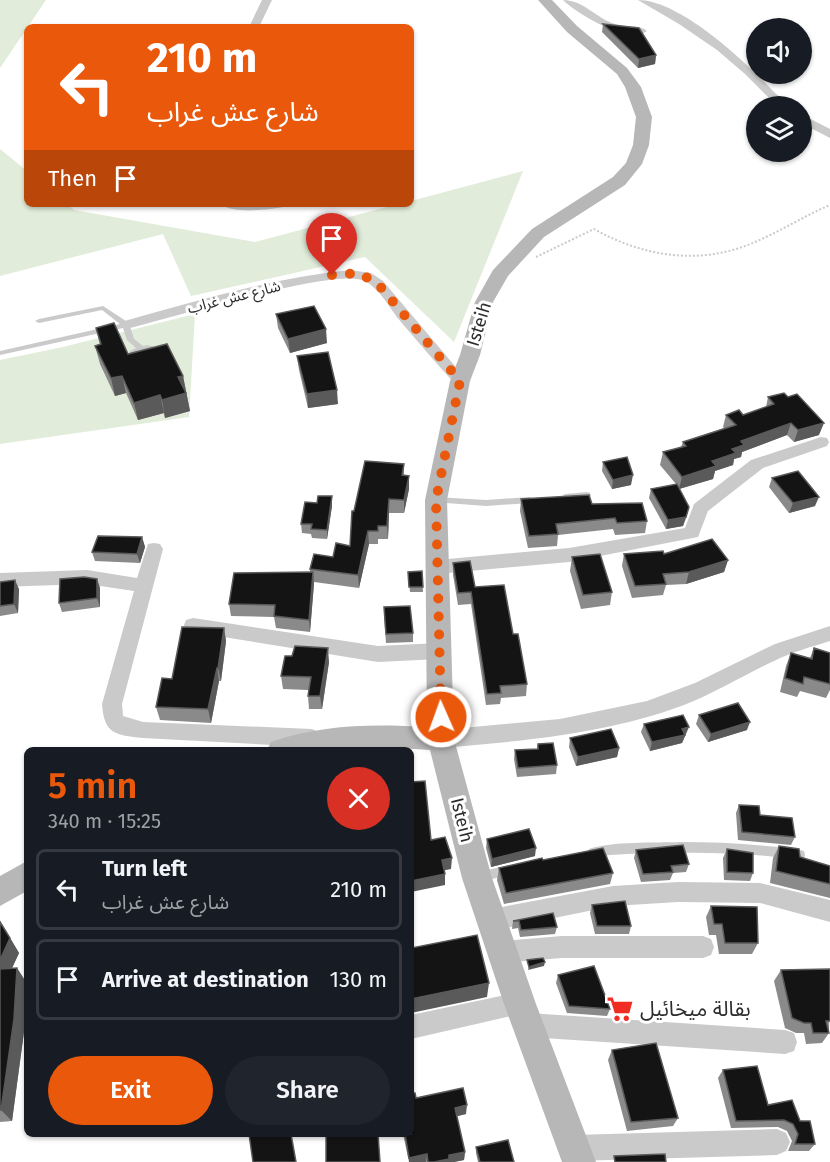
<!DOCTYPE html>
<html lang="en">
<head>
<meta charset="utf-8">
<style>
  :root { --surface:#171b24; --page:#20242c; --text:#f1f3f6; --muted:#9ea1a6; --line:#363941; --accent:#ea580c }
  body { margin:0; font-family:"Fira Sans","Noto Sans Arabic",sans-serif; background:var(--page); color:var(--text); height:100vh; display:flex; flex-direction:column; font-size:22px; white-space:nowrap }
  * { box-sizing:border-box; margin:0 }
  p { font-size:20px; color:var(--muted) }
  .icon { flex:none; width:33px; height:33px; fill:none; stroke:currentColor; stroke-width:2; stroke-linecap:round; stroke-linejoin:round }
  .map { position:relative; flex:1; overflow:hidden }
  .sheet { position:absolute; left:24px; top:747px; width:390px; height:390px; display:flex; flex-direction:column; background:var(--surface); border-radius:9px; box-shadow:0 2px 4px #0004 }
  .sheet>* { flex:none }
  .top-card { position:absolute; left:24px; top:24px; width:390px; height:183px; border-radius:9px; box-shadow:0 2px 4px #0004; background:#ea580c; color:#fff; overflow:hidden }
  .fabs { position:absolute; left:746px; top:18px; display:grid; gap:12px }
  .fabs a { display:grid; place-items:center; width:66px; height:66px; border-radius:50%; background:var(--surface); box-shadow:0 2px 4px #0004; font-size:30px }
  .pin { position:absolute; display:grid; place-items:center; width:51px; height:51px; color:#fff; margin:-62px -26px; border-radius:50% 50% 50% 0; rotate:-45deg; box-shadow:0 0 6px #0007 }
  .pin .icon { rotate:45deg }
  .me { position:absolute; width:66px; margin:-33px; rotate:358deg; stroke-linejoin:round; filter:drop-shadow(0 0 4px #0008) }
  .turn { display:flex; align-items:center; gap:21px; height:126px; padding:0 24px; font-size:27px }
  .turn .icon { width:78px; height:78px; stroke-width:2.5 }
  .turn b { display:block; font-size:42px; line-height:51px }
  .then { display:flex; align-items:center; height:57px; padding:0 24px; background:#0003; gap:12px; font-size:22px }
  .round { display:grid; place-items:center; flex:none; width:63px; height:63px; border-radius:32px; background:var(--page) }
  .headline { display:flex; align-items:center; justify-content:space-between; height:102px; padding:0 24px }
  h1 { font-size:36px; font-weight:600; line-height:45px; color:var(--accent) }
  .button { display:flex; gap:12px; margin-top:auto; padding:12px 24px }
  .button a { flex:1; height:69px; border-radius:36px; background:var(--accent); color:#fff; font-size:24px; font-weight:600; line-height:69px; text-align:center }
  .button a+a { background:var(--page); color:var(--text) }
  ul { padding:0; list-style:none }
  li { display:flex; align-items:center; gap:18px; height:81px; margin:0 12px 9px; padding:0 12px; border:3px solid var(--line); border-radius:9px }
  li div { flex:1 }
  li b { display:block; font-size:22px }
  li em { font-style:normal }
  .map>svg:first-child { display:block }
</style>
</head>
<body>
<div class="map">
<svg width="830" height="1162" viewBox="0 0 830 1162">
  <rect width="100%" height="100%" fill="#fff"/>
  <path fill="#e1ecda" d="M0 0H46L0 68Z
    M0 149 27 171V204H67L74 210 255 242 398 204H411V201L523 171 454 342 365 257 191 296 163 234 0 276Z
    M195 314 189 417 0 444V360L63 347Z"/>
  <g fill="none" stroke-linecap="round" stroke-linejoin="round">
    <path stroke="#cacaca" stroke-width="2" stroke-dasharray="2 2" stroke-linecap="butt" d="M536 257 594 229C644 257 701 266 755 242 781 231 804 216 830 205"/>
    <path fill="#cacaca" fill-rule="evenodd" d="M103 306 129 323 134 339 143 346C148 344 154 346 158 350L155 359 143 362 130 359V351L136 348 127 340 123 328 0 355V351L120 324 102 310 39 323 35 321 39 319ZM147 350 150 351 149 356 143 358 137 356V352Z
      M587 492 590 493 591 495 590 497 565 500 561 497 565 494Z
      M436 497 486 500 530 497 534 500 530 503 486 506 433 502 432 500Z
      M680 842C709 842 738 843 766 846 778 847 792 847 804 851L805 855 804 859 800 860C754 853 708 852 662 853 639 853 616 854 593 857L589 855 588 852 589 849C612 841 655 843 680 842Z
      M509 865 513 866 514 870 513 874 509 875 479 882 475 881 473 877 475 873 479 872Z"/>
    <path fill="#cacaca" fill-rule="evenodd" d="M262 0H272L259 27H249Z
      M563 0C585 0 598 21 619 25 629 27 640 25 647 31 629 45 577 14 563 0Z
      M638 0C680 0 746 62 773 91 778 96 786 101 789 106H777L745 74 717 50 679 24Z
      M801 114 830 129V138L801 123Z
      M221 204H284L283 207C268 210 232 214 221 204Z
      M350 270 371 273 383 281 465 378 468 381 465 384H455C437 364 419 343 401 322 390 309 381 290 365 281 338 266 164 320 126 329L119 325 121 322C196 301 272 278 350 270Z
      M821 437 827 438 829 442 827 446 763 468 708 511 698 537 569 562 437 574 431 572 428 567 431 562 437 560 569 548 685 528 694 504 751 460Z
      M154 543 160 544 163 549 122 704 123 716 143 722 312 729 319 732 322 738 319 744 312 747 143 738C115 735 104 734 102 704L134 591 87 584 0 587V573L87 570 137 578 148 544Z
      M193 618 378 646 439 643 446 646 448 651 446 656 439 659 378 662 193 632 186 630 184 625 186 620Z
      M830 626V641C811 647 792 652 774 661 744 675 715 693 684 705 606 734 523 741 441 748L434 745 431 739 434 733 441 730 560 719 647 701 695 683 775 644Z
      M678 882 760 883 830 900V922L760 903 678 902 613 906 491 931 483 928 480 920 483 912 491 909 613 886Z
      M562 936H703L711 939 714 947 711 955 703 958H562L502 963 494 960 490 952 494 944 502 941Z
      M520 992 528 996 532 1004 528 1012 411 1039V1015Z
      M528 1013 785 1030 794 1033 797 1042 794 1051 785 1054 528 1037 519 1034 516 1025 519 1016Z
      M777 1129 786 1133 790 1142 786 1151 777 1155 574 1161 565 1157 561 1148 565 1139 574 1135Z"/>
    <path fill="#b7b7b7" fill-rule="evenodd" d="M538 0H552L577 26 627 68 641 87 652 117 649 145 642 164 625 185 544 237 508 276 493 302 480 355 470 381 447 500 454 739 492 878 536 1004 596 1162H562L504 1004 462 878 430 750 381 747 267 750 271 742C323 724 374 724 427 727L425 500 450 381 460 355 475 302 493 270 532 229 613 177 626 163 633 145 636 117 625 87 617 74 567 32Z
      M27 861V891L0 906V876Z"/>
  </g>
  <path fill="#8a8a8a" d="M603 24 656 55 655 64 638 68 602 32Z
    M276 314 327 343 290 353 278 328Z
    M96 328 128 354 183 376 190 411 165 418 164 413 138 420 126 393 115 396 100 364 95 346 100 345Z
    M297 356 338 404 308 408 299 370Z
    M768 397 819 435 794 442 787 435 742 452 741 457 734 459 733 465 715 471 713 479 679 489 687 516 683 526 666 529 649 498 651 489 676 484 660 465 663 452 681 447 683 442 724 428 723 427 726 415H743L766 407Z
    M603 462 631 485 612 489 602 471Z
    M404 464V475L409 489 404 513H389L388 539H378V544H369L359 588 314 582 310 632 276 628 274 617 231 616 229 604 310 572V569L333 557 350 546 354 511Z
    M772 478 815 506 789 513 769 487Z
    M521 499 592 504 647 521 645 533 615 535 613 529 558 535 557 546 528 548 520 511Z
    M332 506 327 539 312 538 311 534 302 533 301 524Z
    M142 537 145 547 140 563 95 561 92 552Z
    M624 554H664L728 560 724 572 686 584 666 585 663 595 632 598 622 566Z
    M572 557 612 592 610 605 581 609 570 571Z
    M453 563 475 587 513 634 527 684 526 696 501 698 500 704 486 705 471 604 458 605 453 575Z
    M422 571 423 592H410L408 572Z
    M97 579 100 588V607L62 612 59 603Z
    M0 582 19 589 18 613 0 616Z
    M384 616 413 633V642L386 643Z
    M224 628 226 641 221 681H219L211 723 160 720 156 707 172 679Z
    M814 648 830 653V690L826 698 800 691 797 697 780 692 786 666 791 653 810 658Z
    M329 662 322 709H309L308 696V690L283 689 281 676Z
    M699 715 747 730 708 742 696 724Z
    M644 724 686 736H685L682 743 650 751 641 732Z
    M570 738 619 748 617 757 576 766 569 747Z
    M538 744 557 765 556 774 517 777 514 759 515 750 537 749Z
    M739 805 760 815 795 837 791 845 738 840 736 813Z
    M487 839 535 856 491 867 486 848Z
    M779 846 800 857 830 866V898L770 883 773 858Z
    M727 849 753 873 750 881 724 880 723 858Z
    M636 850 689 864 686 872 673 873 670 880 641 882 634 858Z
    M543 860 613 873 610 884 504 904 497 880 499 868Z
    M592 905 631 926 629 934H595L590 913Z
    M711 906 758 943 752 954H719L716 935H709L706 917Z
    M553 913 557 927 555 934 520 937 518 928 512 929 513 921Z
    M0 921 19 953 12 968H17L26 982 24 1032 12 1121 0 1122Z
    M830 969 829 1033 822 1043 806 1044 804 1033H796L785 1028 774 981 781 970Z
    M558 975 610 1009 607 1016 567 1013 556 983Z
    M612 1050 678 1118 673 1126 627 1131 608 1060Z
    M723 1070 768 1105 800 1121 815 1144 809 1151H788L792 1141 787 1131 778 1127 731 1128 718 1078Z
    M416 1098 466 1114 457 1116 465 1152 464 1160 454 1162H409L403 1134H411Z
    M476 1147 514 1162H478L476 1153Z"/>
  <path fill="#5a5a5a" d="M656 55 655 64 638 68 639 59Z
    M326 329 327 343 290 353 288 339Z
    M122 376 126 393 115 396 111 378Z
    M183 376 190 411 165 418 162 400 178 377Z
    M337 390 338 404 308 408 307 394Z
    M160 395 164 413 138 420 134 403Z
    M791 423 787 435 742 452 741 457 734 459 733 465 715 471 713 479 679 489 682 477 732 449 741 441Z
    M824 423 819 435 794 442 798 430Z
    M633 475 631 485 612 489 613 480Z
    M409 476V489L404 513V500Z
    M332 496V506L327 539V530Z
    M819 497 815 506 789 513 793 503Z
    M389 499V513L388 539 387 526Z
    M689 507 683 526 666 529 668 520Z
    M368 531 369 544 359 588 358 575Z
    M142 537 145 547 140 563 137 554Z
    M728 560 724 572 686 584 689 572Z
    M313 572 314 584 310 632 309 620Z
    M97 579 100 588V607L97 598Z
    M15 580 19 589 18 613 14 604Z
    M224 628 226 641 221 681 218 668Z
    M328 648 329 662 322 709 320 696Z
    M217 668 219 681 211 723 208 709Z
    M750 722 747 730 708 742 711 734Z
    M689 727 682 743 650 751 652 742 682 729Z
    M619 748 617 757 576 766 578 757Z
    M536 848 535 856 491 867 492 859Z
    M452 858 451 869 441 871 442 860Z
    M445 874V885L411 892V881Z
    M0 921 19 953 8 977 0 983Z
    M545 962 544 966 528 970 529 967Z
    M17 968 26 982 24 1032 12 1121 1 1110Z
    M489 983 487 997 411 1013V999Z
    M467 1105 466 1114 454 1117 455 1108Z
    M465 1152 464 1160 454 1162H434L449 1155Z
    M427 1154 426 1162H409V1158Z"/>
  <path fill="#141414" stroke="#5a5a5a" stroke-width="1.5" d="M603 24 639 28 656 55 639 59Z
    M314 306 326 329 288 339 276 314Z
    M114 323 128 354 167 344 183 376 178 377 186 393 162 400 160 395 134 403 122 376 111 378 95 346 101 344 96 328Z
    M328 352 337 390 307 394 297 356Z
    M784 393 788 397 797 394 824 423 798 430 791 423 741 441 744 445 732 449 736 453 712 461 716 466 682 477 663 452 686 446 683 442 736 425 726 415 739 410 743 415 774 404 768 397Z
    M627 457 633 475 613 480 603 462Z
    M365 461 404 464 402 475 409 476 404 500 389 499 387 526H378V531H368L358 575 310 569 314 554 333 557 336 543 350 546 352 511H354Z
    M798 471 819 497 793 503 772 478Z
    M677 484 689 507 686 517 668 520 651 489Z
    M589 495 592 504 642 503 647 521 617 523 615 518 556 524 558 534 529 536 521 499Z
    M318 496H332L327 530 311 529 312 524H301L305 502 317 503Z
    M98 536 142 537 137 554 92 552Z
    M712 539 728 560 689 572 663 574 666 584 635 586 624 554 663 551 664 554Z
    M600 554 612 592 583 595 572 557Z
    M470 561 475 587 504 585 513 634H518L527 684 500 686 501 693 487 694 471 592 458 593 453 563Z
    M422 571 423 587H409L408 572Z
    M313 572 309 620 274 616 275 605 229 604 234 573Z
    M84 577 97 579V598L59 603 60 579Z
    M15 580 14 604 0 606V582Z
    M410 606 413 633 386 634 384 607Z
    M182 627 224 628 218 668H217L208 709 156 707 162 678 172 679Z
    M295 646 328 648 320 696H308L311 677 281 676 285 656H292Z
    M814 648 830 653V684L804 677 803 684 785 678 791 653 812 659Z
    M738 703 750 722 711 734 699 715Z
    M683 715 689 727 682 729 685 735 652 742 644 724Z
    M611 729 619 748 578 757 570 738Z
    M553 743 557 765 518 768 515 750 538 749V744Z
    M425 781 431 840 445 837 452 858 442 860 445 874 411 881V782Z
    M739 805 759 806 760 815 792 818 795 837 742 832Z
    M529 829 536 848 492 859 487 839Z
    M683 845 689 864 671 866 673 872 643 874 636 850Z
    M779 846 799 849 800 857 830 866V884L776 871Z
    M603 848 613 873 506 893 499 868 542 858 543 860Z
    M727 849 753 853V873L727 872Z
    M625 901 631 926H597L592 905Z
    M711 906 757 907 758 943H725L722 924H714Z
    M553 913 557 927 521 930 519 921H513Z
    M0 922 10 938 0 960Z
    M477 935 489 983 411 999V948Z
    M543 958 545 962 529 967 527 960Z
    M594 966 610 1009 569 1006 558 975Z
    M17 968 14 1019 1 1110H0V969Z
    M830 969V1021H826L829 1033H813L811 1023H804L792 1018 781 970Z
    M656 1043 678 1118 631 1122 612 1050Z
    M757 1066 768 1105 792 1100 800 1121H810L815 1144H795L798 1134 793 1124 784 1120 736 1121 723 1070Z
    M463 1088 467 1105 455 1108 465 1152 449 1155V1159L434 1162H428L427 1154 409 1158 405 1134H411V1093H415L416 1098Z
    M249 1134H291L296 1162H253Z
    M326 1134H378L380 1162H326Z
    M508 1140 514 1162H480L476 1147Z
    M665 1154 666 1162H615L614 1156Z"/>
  <g fill="none" stroke-linecap="round" stroke-linejoin="round">
    <path stroke="#ea580c" stroke-width="10" stroke-dasharray="0 18" d="M332 275 359 273 378 284 460 381 436 500 441 717"/>
  </g>
  <defs>
    <g id="supermarket-bare" transform="scale(2.07)"><path d="M-6-5.5h2.5l.6 2H6L4.5 2H-2.5L-4.4-4H-6ZM-1.5 3.2a1.3 1.3 0 1 0 .1 0ZM3 3.2a1.3 1.3 0 1 0 .1 0Z" fill="#f02d23" stroke="#fff" stroke-width="2.5" paint-order="stroke"/></g>
  </defs>
  <g fill-rule="evenodd">
    <use href="#supermarket-bare" x="620" y="1009"/>
  </g>
  <g text-anchor="middle" dominant-baseline="central" stroke-width="6" stroke-linejoin="round" paint-order="stroke">
    <g font-size="15" fill="#2d2d2d" stroke="#fff">
      <text transform="translate(234 297) rotate(-14)">شارع عش غراب</text>
    </g>
    <g font-size="18" fill="#2d2d2d" stroke="#fff">
      <text transform="translate(479 324) rotate(-73)">Isteih</text>
      <text transform="translate(462 820) rotate(76)">Isteih</text>
    </g>
    <g font-size="21" fill="#2d2d2d" stroke="#fff" text-anchor="start">
      <text x="640" y="1009">بقالة ميخائيل</text>
    </g>
  </g>
</svg>
<div class="fabs">
<a><svg class="icon" aria-label="sound" viewBox="0 0 24 24"><path d="M4 9h4l5-4v14l-5-4H4zM17 9q2 3 0 6"/></svg></a>
<a><svg class="icon" aria-label="layers" viewBox="0 0 24 24"><path d="M12 4l9 5-9 5-9-5zM3 14l9 5 9-5"/></svg></a>
</div>
<div class="pin" style="left:332px;top:275px;background:#d93025"><svg class="icon" aria-label="arrive" viewBox="0 0 24 24"><path d="M6 21V4h12l-3 4 3 4H6"/></svg></div>
<svg class="me" style="left:441px;top:717px" viewBox="-20 -20 40 40"><circle r="17" fill="#ea580c" stroke="#fff" stroke-width="3"/><path d="M0-11L8 9 0 5-8 9z" fill="#fff"/></svg>
<div class="top-card">
<div class="turn"><svg class="icon" aria-label="left" viewBox="0 0 24 24"><path d="M17 20v-9H6M10 6l-5 5 5 5"/></svg><div><b>210 m</b>شارع عش غراب</div></div>
<div class="then">Then<svg class="icon" aria-label="arrive" viewBox="0 0 24 24"><path d="M6 21V4h12l-3 4 3 4H6"/></svg></div>
</div>
<section class="sheet">
<div class="headline"><div><h1>5 min</h1><p>340 m · 15:25</p></div><a class="round" style="background:#d93025;color:#fff"><svg class="icon" aria-label="close" viewBox="0 0 24 24"><path d="M6 6l12 12M18 6L6 18"/></svg></a></div>
<ul>
<li><svg class="icon" aria-label="left" viewBox="0 0 24 24"><path d="M17 20v-9H6M10 6l-5 5 5 5"/></svg><div><b>Turn left</b><p>شارع عش غراب</p></div><em>210 m</em></li>
<li><svg class="icon" aria-label="arrive" viewBox="0 0 24 24"><path d="M6 21V4h12l-3 4 3 4H6"/></svg><div><b>Arrive at destination</b></div><em>130 m</em></li>
</ul>
<div class="button"><a>Exit</a><a>Share</a></div>
</section>
</div>
</body>
</html>
